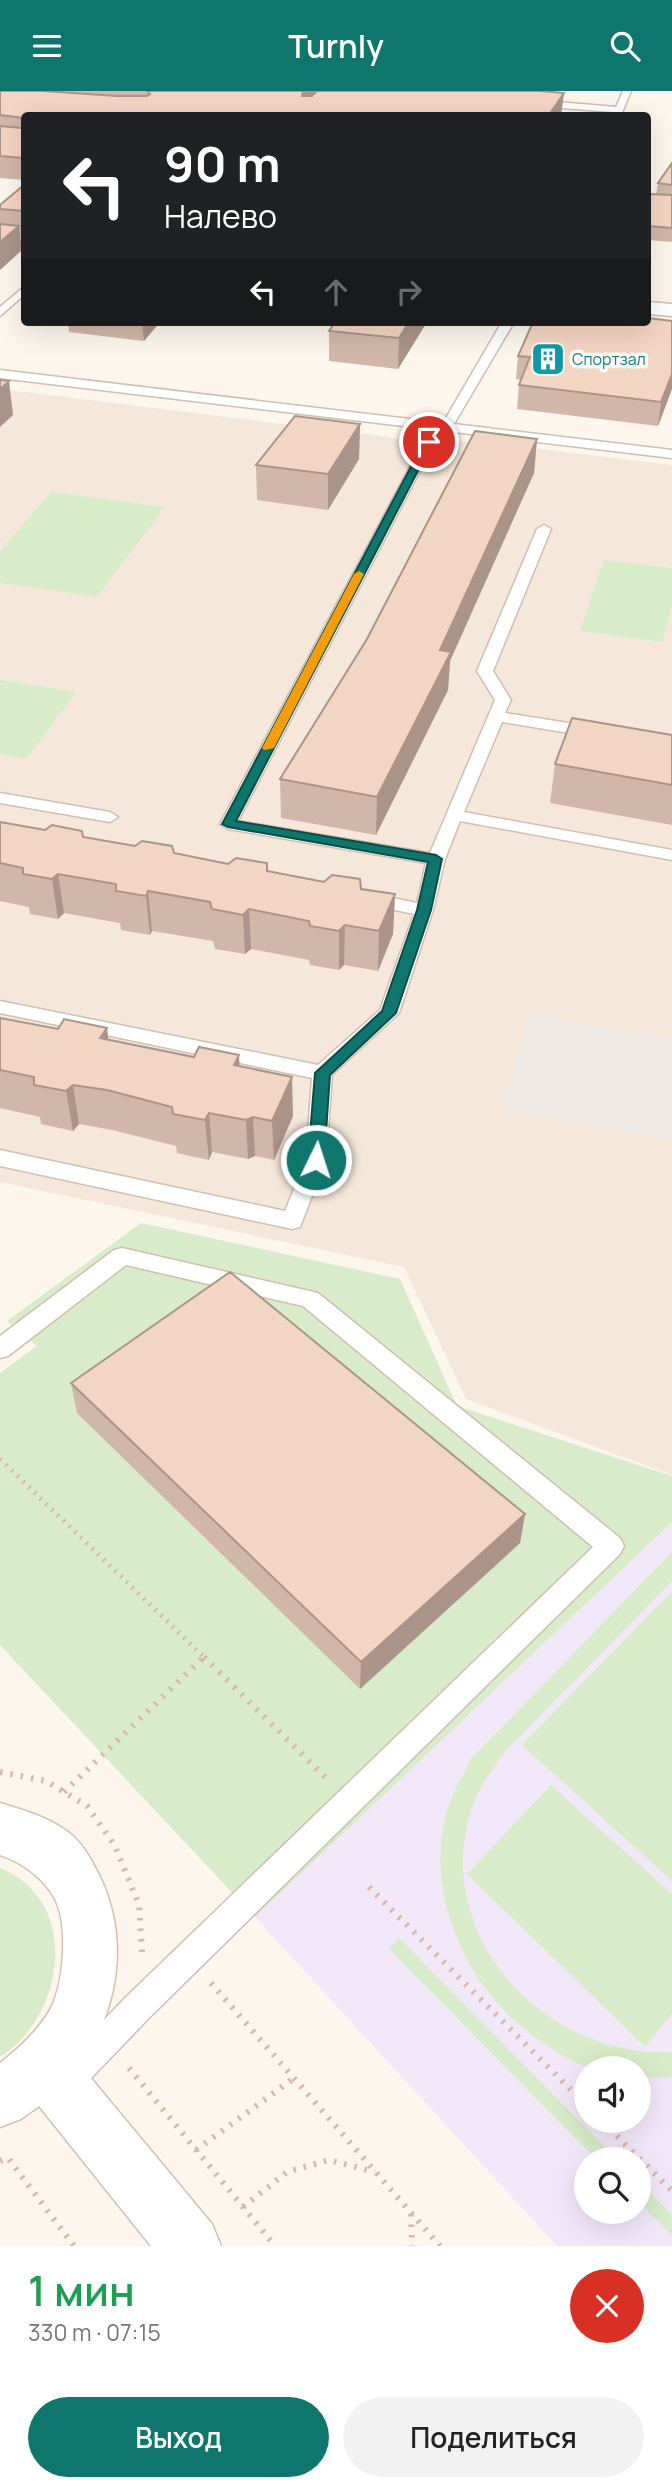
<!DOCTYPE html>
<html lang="ru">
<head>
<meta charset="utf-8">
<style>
  :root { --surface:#fff; --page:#f2f2f2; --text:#222; --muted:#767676; --accent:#0f766e }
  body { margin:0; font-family:Manrope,sans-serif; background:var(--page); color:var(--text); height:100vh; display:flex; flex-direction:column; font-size:26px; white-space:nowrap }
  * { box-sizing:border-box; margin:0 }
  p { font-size:23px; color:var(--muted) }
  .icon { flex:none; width:38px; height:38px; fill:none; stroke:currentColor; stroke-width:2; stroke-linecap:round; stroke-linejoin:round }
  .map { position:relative; height:2155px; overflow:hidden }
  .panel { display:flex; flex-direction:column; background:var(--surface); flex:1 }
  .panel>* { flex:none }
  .banner { position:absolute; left:21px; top:21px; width:630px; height:214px; border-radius:7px; box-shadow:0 7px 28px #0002; background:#202124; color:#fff; overflow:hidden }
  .controls { position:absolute; left:574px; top:1965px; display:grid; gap:14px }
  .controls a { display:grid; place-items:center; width:77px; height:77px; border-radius:50%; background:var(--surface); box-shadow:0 7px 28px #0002; font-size:35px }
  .pin { position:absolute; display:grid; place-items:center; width:60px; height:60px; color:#fff; margin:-30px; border:4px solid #fff; border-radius:50%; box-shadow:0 2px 7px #0007 }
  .me { position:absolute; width:77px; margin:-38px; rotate:4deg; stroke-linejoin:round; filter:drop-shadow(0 0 5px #0008) }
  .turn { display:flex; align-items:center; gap:24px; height:147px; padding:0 28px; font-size:32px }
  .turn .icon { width:91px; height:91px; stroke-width:2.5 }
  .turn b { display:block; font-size:49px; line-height:60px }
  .lanes { display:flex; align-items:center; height:66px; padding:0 28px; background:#0003; justify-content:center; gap:35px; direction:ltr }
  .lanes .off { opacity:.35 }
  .round { display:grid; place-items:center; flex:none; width:74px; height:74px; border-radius:37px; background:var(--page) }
  .summary { display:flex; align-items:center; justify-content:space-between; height:119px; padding:0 28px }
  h1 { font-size:42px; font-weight:600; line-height:52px; color:#1e9e55 }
  .button { display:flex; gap:14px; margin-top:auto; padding:14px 28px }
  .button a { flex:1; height:80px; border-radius:42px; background:var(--accent); color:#fff; font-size:28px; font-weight:600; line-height:80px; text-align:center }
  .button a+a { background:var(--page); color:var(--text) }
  header { display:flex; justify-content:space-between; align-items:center; height:91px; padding:0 28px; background:var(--accent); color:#fff; font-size:32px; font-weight:600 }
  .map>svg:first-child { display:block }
</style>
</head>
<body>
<header><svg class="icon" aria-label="menu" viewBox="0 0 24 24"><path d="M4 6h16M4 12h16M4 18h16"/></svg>Turnly<svg class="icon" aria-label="search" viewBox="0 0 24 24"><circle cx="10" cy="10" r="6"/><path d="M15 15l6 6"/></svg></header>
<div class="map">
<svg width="672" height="2155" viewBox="0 0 672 2155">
  <rect width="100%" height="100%" fill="#fdf6ec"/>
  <path fill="#f5e8da" d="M0 298 429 351 473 350 672 374V1384L466 1308 404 1176 0 1091Z"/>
  <path fill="#efe9e4" d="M529 923 672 948V1049L502 1018Z"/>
  <path fill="#f3e8fa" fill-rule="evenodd" d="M672 1431V2155H557L255 1826ZM586 1978H639V2030H586ZM586 2068H639V2121H586Z"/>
  <path fill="#d8ecc9" d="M51 401 165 416 97 506 0 492V460Z
    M604 469 672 477V513L662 551 580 540Z
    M0 589 76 601 26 668 0 663Z
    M141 1132 400 1188 457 1315 672 1385V1431L255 1826 0 1554V1282L37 1255 7 1230Z
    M672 1461V1490L502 1664C487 1686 472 1707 467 1735 440 1857 554 1968 672 1961V1987L639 1986V1978C625 1978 610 1979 596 1977 574 1975 552 1958 535 1946 467 1898 423 1803 447 1720 453 1701 462 1684 472 1667Z
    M672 1500V1790L522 1654Z
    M551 1694 672 1803V1923L645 1956 467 1783Z
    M0 1777C81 1809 66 1925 0 1966Z
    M399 1847 617 2068H596L389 1858Z
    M639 2090 672 2124V2145L639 2111Z"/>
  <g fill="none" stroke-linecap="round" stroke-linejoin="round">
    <g stroke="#d1beb0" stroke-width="3">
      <path id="lane" d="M623 0H631L621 24H613L614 21 534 15 530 12 534 9 616 16Z
        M24 196V204L0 225V216Z
        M502 231H514L454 333 672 359V367L0 287V279L443 332Z
        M429 347 435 351 238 730 430 762 495 609 477 580 537 438 544 434 551 438 493 580 511 609 505 622 594 636 602 641 594 646 502 631 464 721 672 759V769L460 730 445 768 433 819 399 922 332 984 326 1069 300 1136 292 1138 0 1075V1059L285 1120 306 1069 312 987 0 922V910L318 974 380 919 414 823 362 812 359 808 368 802 417 812 426 772 228 738 220 733 423 351Z
        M0 702 110 721 118 726 110 731 0 712Z
        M122 1157 318 1202 620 1447 624 1455 620 1463 148 1928 72 2007 61 2012 50 2007 45 1996 50 1985 126 1906 593 1456 303 1215 126 1174 8 1265 0 1267V1245L114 1159Z"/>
    </g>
    <g stroke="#d1beb0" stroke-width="3">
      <path id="street" d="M0 143 24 145V157L0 155Z
        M648 211 672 213V225L648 223Z"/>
    </g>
    <g stroke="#d6c0b0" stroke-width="3">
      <path id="secondary" d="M0 1712C26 1720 52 1727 73 1745 86 1757 94 1774 102 1790 129 1852 118 1919 80 1974L212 2133 221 2155H151L39 2015 21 2028 0 2036V1972C19 1957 39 1939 51 1917 64 1891 69 1833 54 1806 41 1785 23 1772 0 1764Z"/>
    </g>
    <path stroke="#d9b8a5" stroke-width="5" stroke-dasharray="2 6" stroke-linecap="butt" d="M0 1368 203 1565"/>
    <path stroke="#d9b8a5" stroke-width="6" stroke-dasharray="2.5 8" stroke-linecap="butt" d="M204 1566 325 1686
      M0 1681 46 1690 87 1715 115 1755 139 1814 142 1861
      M64 1701 204 1566 201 1563
      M369 1796 586 2014
      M211 1892 440 2155
      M129 1977 275 2155
      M602 2030 672 2100
      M196 2059 294 1987
      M0 2070 8 2067 74 2155
      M243 2116 287 2081 329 2069 375 2081
      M411 2123 412 2155"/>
    <use href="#lane" fill="#fff" fill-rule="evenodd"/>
    <use href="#street" fill="#fff" fill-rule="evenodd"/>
    <use href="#secondary" fill="#fff" fill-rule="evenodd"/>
  </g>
  <path fill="#d1b7a8" d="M0 0H541L564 2 561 24H24V89L0 87Z
    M672 72V151L648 149V107L656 103 658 92Z
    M24 94V143H20L22 159 0 179V114Z
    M672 230V298L658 335 517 318 519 294 521 289 516 288 518 265Z
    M68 231H160L144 250 69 241Z
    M427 231 398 278 329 270V240Z
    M360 333 359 368 328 419 257 409 256 374Z
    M537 348 534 382 450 570 448 599 376 744 281 727 280 688Z
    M672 644V734L550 712 555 673Z
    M0 731 395 803 393 843 378 880 344 874 339 879 310 874 309 869 251 858 245 863 215 858 213 850 152 840 150 844 121 839 120 832 64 822 58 828 30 823 29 816 0 810Z
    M0 927 194 966 239 964V975L293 1025 274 1069 255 1065 248 1068 212 1061 209 1069 177 1062 176 1055 112 1039 79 1033 73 1040 41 1033 40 1026 0 1017Z
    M71 1292 525 1423 520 1452 360 1598 77 1322Z"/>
  <path fill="#aa9588" d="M303 0H321L302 22V1Z
    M564 2 561 24H549Z
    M19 135 22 159 0 179V151Z
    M142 231H160L144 250Z
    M409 231H427L398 278 399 247Z
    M672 283V298L658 335 661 311Z
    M9 290 13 324 0 336V298Z
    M360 333 359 368 328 419V383Z
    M537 348 534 382 450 570 448 599 376 744 377 706 440 559Z
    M58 783 64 822 58 828 52 788Z
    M148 800 152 840 150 844 146 805Z
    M395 803 393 843 378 880 379 840Z
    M249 818 251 858 245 863 243 824Z
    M345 834 344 874 339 879V840Z
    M107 937 112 976 100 947Z
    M239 964 241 1004 234 974Z
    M292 986 293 1025 274 1069 272 1030Z
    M73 994 79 1033 73 1040 66 1000Z
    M209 1022 212 1061 209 1069 205 1029Z
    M253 1026 255 1065 248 1068 246 1029Z
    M525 1423 520 1452 360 1598 361 1571Z"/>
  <path fill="#f3d5c3" stroke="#aa9588" stroke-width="2" d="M0 0H43L117 5H147L150 3 147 0H303L302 5H312L317 0H541L564 2 549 24H24V67L0 65V35L21 37 24 34 23 27 0 24Z
    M672 72V94L658 92Z
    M24 94V131L23 120 0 118V114Z
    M650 103 672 104V137L648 135V107Z
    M0 133 19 135 0 151Z
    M648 227 672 230V283L661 311 519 294 530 266 518 265 533 231H648Z
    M335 231H409L399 247 329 240Z
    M0 289 9 290 0 298Z
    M295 325 360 333 328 383 256 374Z
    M475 340 537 348 440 559 451 561 377 706 280 688 367 548Z
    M572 627 672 644V694L555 673Z
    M0 731 45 739 52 734 82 740 83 746 135 755 142 750 172 755 174 762 228 773 236 767 267 772V780L324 791 332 784 360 788 361 798 395 803 379 840 345 834 339 840 310 835 309 830 249 818 243 824 212 818 210 811 148 800 146 805 116 800V793L58 783 52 788 23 783V777L0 772Z
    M0 927 58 938 64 928 107 937 100 947 194 966 199 956 239 964 234 974 292 986 272 1030 253 1026 246 1029 209 1022 205 1029 173 1023 172 1016 107 999 73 994 66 1000 34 994V986L0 979Z
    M230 1181 525 1423 361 1571 71 1292Z"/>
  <path fill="#0f766e" stroke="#0a4d48" stroke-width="2" d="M429 348 433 351 236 730 436 764 442 768 431 819 396 922 330 984 324 1069 316 1074 308 1069 315 982 382 920 417 819 428 771 228 736 222 733 424 351Z"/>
  <path fill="#f59e0b" d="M359 480 364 483 274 657 264 659 262 657 354 483Z"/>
  <defs>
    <g id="building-square" transform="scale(1.75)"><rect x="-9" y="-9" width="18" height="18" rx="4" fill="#0f9aa8" stroke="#fffaf3"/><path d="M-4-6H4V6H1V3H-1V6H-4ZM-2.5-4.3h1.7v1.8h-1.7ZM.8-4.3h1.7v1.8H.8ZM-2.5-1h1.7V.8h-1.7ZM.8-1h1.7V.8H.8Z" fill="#fff"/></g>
  </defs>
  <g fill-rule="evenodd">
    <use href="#building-square" x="548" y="268"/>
  </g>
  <g text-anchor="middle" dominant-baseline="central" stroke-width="7" stroke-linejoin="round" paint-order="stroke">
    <g font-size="16" fill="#0d838f" stroke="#fffaf3" text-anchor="start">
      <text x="572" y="268">Спортзал</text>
    </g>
  </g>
</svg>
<div class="controls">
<a><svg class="icon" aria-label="sound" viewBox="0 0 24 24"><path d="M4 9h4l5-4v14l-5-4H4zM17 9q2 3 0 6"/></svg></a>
<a><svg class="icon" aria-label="search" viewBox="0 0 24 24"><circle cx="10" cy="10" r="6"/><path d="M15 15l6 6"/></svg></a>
</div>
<div class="pin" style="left:429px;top:351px;background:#d93025"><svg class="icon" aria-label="arrive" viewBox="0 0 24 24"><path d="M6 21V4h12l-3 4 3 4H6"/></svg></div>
<svg class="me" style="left:316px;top:1069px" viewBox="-20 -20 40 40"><circle r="17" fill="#0f766e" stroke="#fff" stroke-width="3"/><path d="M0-11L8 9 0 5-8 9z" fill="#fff"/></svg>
<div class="banner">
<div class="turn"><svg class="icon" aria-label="left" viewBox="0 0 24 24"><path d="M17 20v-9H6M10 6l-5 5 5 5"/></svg><div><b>90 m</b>Налево</div></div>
<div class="lanes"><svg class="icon" aria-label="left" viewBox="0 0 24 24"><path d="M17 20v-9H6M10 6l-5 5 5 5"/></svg><svg class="icon off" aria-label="ahead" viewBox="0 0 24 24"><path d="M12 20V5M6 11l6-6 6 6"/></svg><svg class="icon off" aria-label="right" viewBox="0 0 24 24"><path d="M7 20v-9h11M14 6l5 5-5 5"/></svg></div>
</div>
</div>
<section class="panel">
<div class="summary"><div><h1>1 мин</h1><p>330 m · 07:15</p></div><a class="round" style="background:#d93025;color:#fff"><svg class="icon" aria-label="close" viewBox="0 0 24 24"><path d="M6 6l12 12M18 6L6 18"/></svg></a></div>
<div class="button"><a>Выход</a><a>Поделиться</a></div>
</section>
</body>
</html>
